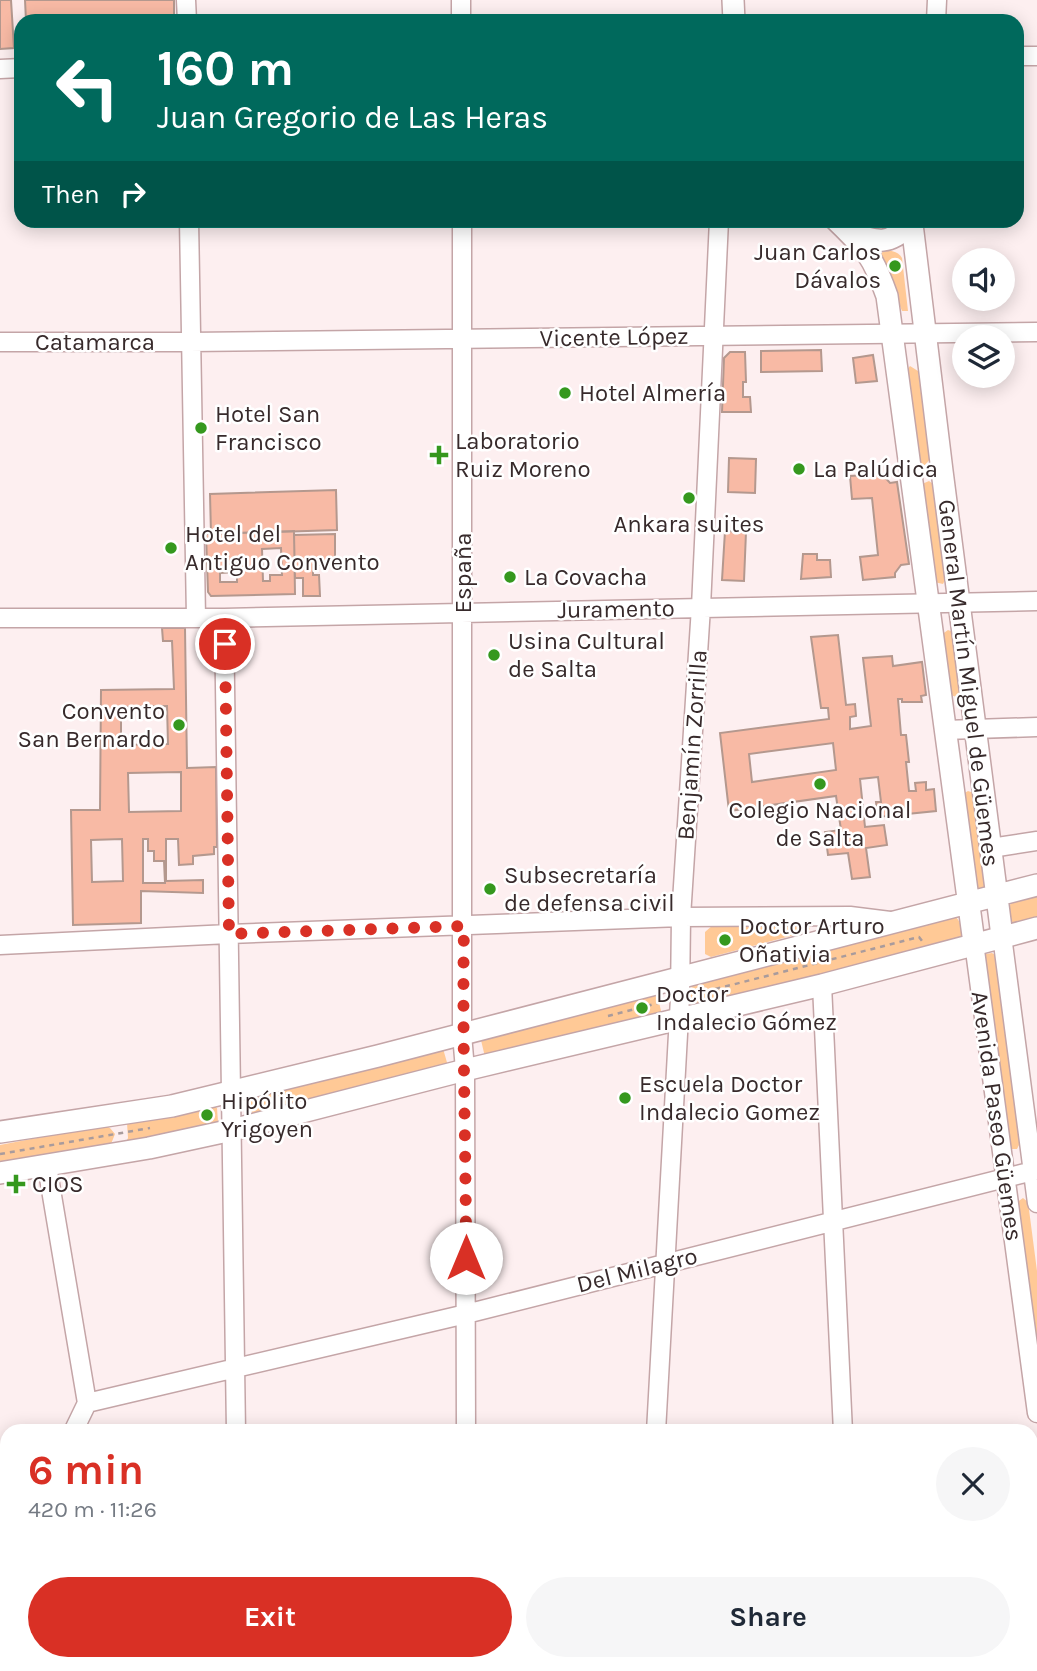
<!DOCTYPE html>
<html lang="en">
<head>
<meta charset="utf-8">
<style>
  :root { --surface:#fff; --page:#f6f6f7; --text:#1f2937; --muted:#747a83; --accent:#d93025 }
  body { margin:0; font-family:Karla,sans-serif; background:var(--page); color:var(--text); height:100vh; display:flex; flex-direction:column; font-size:26px; white-space:nowrap }
  * { box-sizing:border-box; margin:0 }
  p { font-size:23px; color:var(--muted) }
  .icon { flex:none; width:38px; height:38px; fill:none; stroke:currentColor; stroke-width:2; stroke-linecap:round; stroke-linejoin:round }
  .map { position:relative; flex:1; overflow:hidden }
  .side { position:absolute; left:0px; top:1424px; width:1038px; height:247px; display:flex; flex-direction:column; background:var(--surface); border-radius:21px 21px 0 0; box-shadow:0 4px 18px #0003 }
  .side>* { flex:none }
  .top-card { position:absolute; left:14px; top:14px; width:1010px; height:214px; border-radius:21px; box-shadow:0 4px 18px #0003; background:#00695c; color:#fff; overflow:hidden }
  .fabs { position:absolute; left:952px; top:248px; display:grid; gap:14px }
  .fabs a { display:grid; place-items:center; width:63px; height:63px; border-radius:50%; background:var(--surface); box-shadow:0 4px 18px #0003; font-size:35px }
  .pin { position:absolute; display:grid; place-items:center; width:60px; height:60px; color:#fff; margin:-30px; border:4px solid #fff; border-radius:50%; box-shadow:0 2px 7px #0007 }
  .me { position:absolute; width:77px; margin:-38px; rotate:0deg; stroke-linejoin:round; filter:drop-shadow(0 0 5px #0008) }
  .turn { display:flex; align-items:center; gap:24px; height:147px; padding:0 28px; font-size:32px }
  .turn .icon { width:91px; height:91px; stroke-width:2.5 }
  .turn b { display:block; font-size:49px; line-height:60px }
  .then { display:flex; align-items:center; height:66px; padding:0 28px; background:#0003; gap:14px; font-size:26px }
  .round { display:grid; place-items:center; flex:none; width:74px; height:74px; border-radius:37px; background:var(--page) }
  .headline { display:flex; align-items:center; justify-content:space-between; height:119px; padding:0 28px }
  h1 { font-size:42px; font-weight:700; line-height:52px; color:var(--accent) }
  .action { display:flex; gap:14px; margin-top:auto; padding:14px 28px }
  .action a { flex:1; height:80px; border-radius:42px; background:var(--accent); color:#fff; font-size:28px; font-weight:700; line-height:80px; text-align:center }
  .action a+a { background:var(--page); color:var(--text) }
  .map>svg:first-child { display:block }
</style>
</head>
<body>
<div class="map">
<svg width="1037" height="1671" viewBox="0 0 1037 1671">
  <rect width="100%" height="100%" fill="#fdeff0"/>
  <path fill="#ffc996" d="M883 251C891 250 898 251 902 258L908 311H902L880 257Z
    M910 366 918 371 930 459 925 465H921L917 461 906 371Z
    M929 481 933 484 946 578 943 584 934 582 922 484Z
    M948 630 953 632 962 693 957 697 950 695 941 635Z
    M968 791 974 793 987 890 975 892 963 794Z
    M1037 894V920L1017 925 1011 921 1009 907 1013 899Z
    M955 916C961 922 963 929 961 937L957 940 700 1004 693 1002C689 993 689 988 695 982Z
    M807 923 810 929 806 932 711 957 705 954V932L713 925Z
    M992 953 995 955 1020 1143 1017 1149H1012L1008 1146 984 958 986 954Z
    M657 994 662 1015 485 1057 480 1036Z
    M442 1045 448 1066 253 1116 247 1095Z
    M214 1106 217 1108 218 1122 211 1126 125 1144 128 1138 127 1123Z
    M104 1125 110 1128 115 1134 111 1144 103 1148 0 1164V1145Z
    M1023 1198 1028 1202 1037 1271V1373L1016 1203Z
    M1037 1468V1671H925L922 1664H1031V1469Z"/>
  <path fill="#f8baa5" stroke="#b4988e" stroke-width="2" fill-rule="evenodd" d="M0 0H11L14 48 0 49Z
    M25 0H174V21H26Z
    M821 350 822 371 761 372V351Z
    M730 352H745L746 382H743V397H750L751 412H722L724 358Z
    M873 355 877 381 856 383 853 358Z
    M729 458 756 459 755 493 728 492Z
    M882 474 890 483 897 482 909 564 901 565 895 573V577L863 580 860 557 878 555 872 498 852 499 850 476Z
    M336 490 337 530 211 534 210 494Z
    M294 531 295 594 211 596 208 592 206 534ZM281 548 282 575H270V581H263L262 549ZM237 572V582H220V573Z
    M725 531 746 532 744 581 722 580Z
    M335 534V565H313V575H319L320 596H303V578H295L294 535Z
    M803 554H817V560H830L831 577 801 579Z
    M162 628H185L187 768 216 767 217 847H214V854L193 856V864L179 865 178 839H166V881L203 880V893L141 891V923L73 925 71 810H100L101 690 174 689 172 641H163ZM167 706 168 744 121 745V707ZM181 772V811L129 812 128 773ZM122 839 123 881 92 882 91 840ZM143 839H148V851H154V861H164L165 883H143Z
    M838 635 846 705 855 704 856 716 850 717V729L871 726 863 658 892 656 893 666 922 662 926 695 921 696 922 702H902V699H898L901 735H906L909 762H906L909 791H916L915 783 926 782V790L934 789 936 811 878 817 876 802H881L878 777 860 779 865 827 884 825 887 845 866 848 870 877 852 879 848 853 828 855 825 832 841 830 836 796 729 811 720 733 829 719 828 708H821L811 637ZM833 743 836 770 752 782 749 754Z
    M0 1573 7 1577V1625L0 1622Z
    M7 1651V1664H145L142 1671H59L48 1666 46 1671H0V1653L5 1655Z
    M197 1664H227V1670L197 1671Z"/>
  <g fill="none" stroke-linecap="round" stroke-linejoin="round">
    <g stroke="#c4a5a7" stroke-width="21">
      <path id="minor" d="M186 0 187 21
        M461 0V21
        M936 21 937 0
        M1017 56H1037
        M0 69 21 68
        M189 220 196 618
        M462 220V1034L465 1070 466 1432
        M0 342H190L1037 332
        M0 618H224L1037 601
        M224 618 236 1432
        M945 730 1037 727
        M991 848 1037 841
        M1002 936 1037 1203
        M974 943 1037 1413
        M0 945 229 934 681 917 850 916 890 921
        M822 985 843 1432
        M47 1166 87 1403 73 1432
        M87 1403 466 1314 1037 1170
        M656 1432 680 998 681 917 701 607 719 220
        M1031 1469 1037 1468
        M0 1523 7 1527
        M0 1569 7 1571
        M307 1664 323 1671
        M467 1664V1671
        M922 1664 925 1671
        M172 1671 174 1664
        M343 1671 372 1664
        M714 1671 717 1664
        M829 1671 830 1664"/>
    </g>
    <g stroke="#c4a5a7" stroke-width="24">
      <path id="major" d="M733 0 734 21
        M836 220C866 249 873 256 887 296L974 943
        M912 224 942 471 1002 936
        M850 233C880 243 887 245 912 224
        M0 1132 172 1106 378 1056 1037 885
        M0 1173 149 1148 232 1130 465 1070 822 985 1037 928"/>
    </g>
    <path stroke="#a99b9c" stroke-width="2.5" stroke-dasharray="5 5" stroke-linecap="butt" d="M696 994 919 937 922 941
      M608 1016 666 1001
      M0 1154 150 1128
      M1031 1507H1037
      M1031 1523 1037 1522
      M1031 1565 1037 1581"/>
    <use href="#minor" stroke="#fff" stroke-width="18"/>
    <use href="#major" stroke="#fff" stroke-width="21"/>
  </g>
  <g fill="none" stroke-linecap="round" stroke-linejoin="round">
    <path stroke="#d93025" stroke-width="12" stroke-dasharray="0 21.6" d="M225 644 229 934 464 926C462 1037 466 1147 466 1258"/>
  </g>
  <g fill="#35981e" stroke="#fff" stroke-width="2.5">
    <circle cx="895" cy="266" r="7"/>
    <circle cx="565" cy="393" r="7"/>
    <circle cx="201" cy="428" r="7"/>
    <path d="M435.5 444.5h7v7h7v7h-7v7h-7v-7h-7v-7h7z"/>
    <circle cx="799" cy="469" r="7"/>
    <circle cx="689" cy="498" r="7"/>
    <circle cx="171" cy="548" r="7"/>
    <circle cx="510" cy="577" r="7"/>
    <circle cx="494" cy="655" r="7"/>
    <circle cx="179" cy="725" r="7"/>
    <circle cx="820" cy="784" r="7"/>
    <circle cx="490" cy="889" r="7"/>
    <circle cx="725" cy="940" r="7"/>
    <circle cx="642" cy="1008" r="7"/>
    <circle cx="625" cy="1098" r="7"/>
    <circle cx="207" cy="1115" r="7"/>
    <path d="M12.5 1173.5h7v7h7v7h-7v7h-7v-7h-7v-7h7z"/>
  </g>
  <g text-anchor="middle" dominant-baseline="central" stroke-width="5" stroke-linejoin="round" paint-order="stroke">
    <g font-size="24" fill="#372a2b" stroke="#fff" text-anchor="start">
      <text x="881" y="252" text-anchor="end">Juan Carlos<tspan x="881" dy="28">Dávalos</tspan></text>
      <text x="579" y="393">Hotel Almería</text>
      <text x="215" y="414">Hotel San<tspan x="215" dy="28">Francisco</tspan></text>
      <text x="455" y="441">Laboratorio<tspan x="455" dy="28">Ruiz Moreno</tspan></text>
      <text x="813" y="469">La Palúdica</text>
      <text x="689" y="524" text-anchor="middle">Ankara suites</text>
      <text x="185" y="534">Hotel del<tspan x="185" dy="28">Antiguo Convento</tspan></text>
      <text x="524" y="577">La Covacha</text>
      <text x="508" y="641">Usina Cultural<tspan x="508" dy="28">de Salta</tspan></text>
      <text x="165" y="711" text-anchor="end">Convento<tspan x="165" dy="28">San Bernardo</tspan></text>
      <text x="820" y="810" text-anchor="middle">Colegio Nacional<tspan x="820" dy="28">de Salta</tspan></text>
      <text x="504" y="875">Subsecretaría<tspan x="504" dy="28">de defensa civil</tspan></text>
      <text x="739" y="926">Doctor Arturo<tspan x="739" dy="28">Oñativia</tspan></text>
      <text x="656" y="994">Doctor<tspan x="656" dy="28">Indalecio Gómez</tspan></text>
      <text x="639" y="1084">Escuela Doctor<tspan x="639" dy="28">Indalecio Gomez</tspan></text>
      <text x="221" y="1101">Hipólito<tspan x="221" dy="28">Yrigoyen</tspan></text>
      <text x="32" y="1184">CIOS</text>
    </g>
    <g font-size="24" fill="#372a2b" stroke="#fff">
      <text transform="translate(614 337) rotate(-1)">Vicente López</text>
      <text x="95" y="342">Catamarca</text>
      <text transform="translate(463 573) rotate(-90)">España</text>
      <text transform="translate(616 609) rotate(-1)">Juramento</text>
      <text transform="translate(969 683) rotate(83)">General Martín Miguel de Güemes</text>
      <text transform="translate(692 745) rotate(-86)">Benjamín Zorrilla</text>
      <text transform="translate(997 1116) rotate(82)">Avenida Paseo Güemes</text>
      <text transform="translate(637 1270) rotate(-14)">Del Milagro</text>
    </g>
  </g>
</svg>
<div class="fabs">
<a><svg class="icon" aria-label="sound" viewBox="0 0 24 24"><path d="M4 9h4l5-4v14l-5-4H4zM17 9q2 3 0 6"/></svg></a>
<a><svg class="icon" aria-label="layers" viewBox="0 0 24 24"><path d="M12 4l9 5-9 5-9-5zM3 14l9 5 9-5"/></svg></a>
</div>
<div class="pin" style="left:225px;top:644px;background:#d93025"><svg class="icon" aria-label="arrive" viewBox="0 0 24 24"><path d="M6 21V4h12l-3 4 3 4H6"/></svg></div>
<svg class="me" style="left:466px;top:1258px" viewBox="-20 -20 40 40"><circle r="19" fill="#fff"/><path d="M0-13L10 11 0 6-10 11z" fill="#d93025"/></svg>
<div class="top-card">
<div class="turn"><svg class="icon" aria-label="left" viewBox="0 0 24 24"><path d="M17 20v-9H6M10 6l-5 5 5 5"/></svg><div><b>160 m</b>Juan Gregorio de Las Heras</div></div>
<div class="then">Then<svg class="icon" aria-label="right" viewBox="0 0 24 24"><path d="M7 20v-9h11M14 6l5 5-5 5"/></svg></div>
</div>
<section class="side">
<div class="headline"><div><h1>6 min</h1><p>420 m · 11:26</p></div><a class="round"><svg class="icon" aria-label="close" viewBox="0 0 24 24"><path d="M6 6l12 12M18 6L6 18"/></svg></a></div>
<div class="action"><a>Exit</a><a>Share</a></div>
</section>
</div>
</body>
</html>
